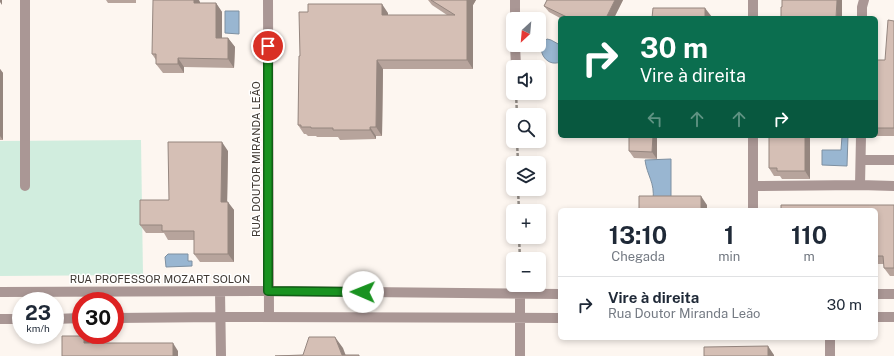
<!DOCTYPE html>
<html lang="pt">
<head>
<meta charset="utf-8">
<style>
  :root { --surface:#fff; --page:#f6f6f7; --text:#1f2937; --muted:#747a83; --line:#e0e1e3 }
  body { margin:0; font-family:"Public Sans",sans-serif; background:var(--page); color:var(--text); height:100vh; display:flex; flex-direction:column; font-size:15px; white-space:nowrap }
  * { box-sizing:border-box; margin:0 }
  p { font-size:13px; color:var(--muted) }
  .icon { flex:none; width:22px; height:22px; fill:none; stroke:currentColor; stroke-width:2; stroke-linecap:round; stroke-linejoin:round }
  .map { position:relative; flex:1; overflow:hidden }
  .panel { position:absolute; left:558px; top:208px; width:320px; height:132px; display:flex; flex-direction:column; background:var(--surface); border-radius:6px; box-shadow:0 2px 6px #0003 }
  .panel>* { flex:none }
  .top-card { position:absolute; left:558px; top:16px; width:320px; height:122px; border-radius:6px; box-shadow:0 2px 6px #0003; background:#0b6e4f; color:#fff; overflow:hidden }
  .needle { width:26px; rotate:206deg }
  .tools { position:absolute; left:506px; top:12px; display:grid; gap:8px }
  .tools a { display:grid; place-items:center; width:40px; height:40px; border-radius:6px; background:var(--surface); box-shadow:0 2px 6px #0003; font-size:20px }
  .speed { position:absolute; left:12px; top:292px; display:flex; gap:8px; font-size:20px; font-weight:700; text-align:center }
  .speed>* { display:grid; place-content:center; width:52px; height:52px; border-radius:50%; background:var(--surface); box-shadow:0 2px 6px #0003; line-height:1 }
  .speed small { font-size:10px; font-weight:400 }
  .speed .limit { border:6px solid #d22; background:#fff; color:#111 }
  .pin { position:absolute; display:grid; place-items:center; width:34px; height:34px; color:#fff; margin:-17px; border:2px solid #fff; border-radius:50%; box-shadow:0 1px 4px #0007 }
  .me { position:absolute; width:44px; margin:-22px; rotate:271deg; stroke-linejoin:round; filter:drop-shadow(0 0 3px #0008) }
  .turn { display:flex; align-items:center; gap:14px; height:84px; padding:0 16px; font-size:18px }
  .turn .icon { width:52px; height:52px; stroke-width:2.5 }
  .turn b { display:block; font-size:28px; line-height:34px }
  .lanes { display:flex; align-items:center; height:38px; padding:0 16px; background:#0003; justify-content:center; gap:20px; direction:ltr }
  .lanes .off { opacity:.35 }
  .eta { display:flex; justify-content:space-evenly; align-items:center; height:68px; text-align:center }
  .eta b { font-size:24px; font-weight:700; line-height:28px }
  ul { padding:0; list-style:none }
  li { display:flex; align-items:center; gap:12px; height:56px; padding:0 16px; border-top:1px solid var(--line) }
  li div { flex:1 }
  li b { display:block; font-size:15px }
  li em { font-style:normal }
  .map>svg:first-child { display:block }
</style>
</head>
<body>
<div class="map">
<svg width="894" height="356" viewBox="0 0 894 356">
  <rect width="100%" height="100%" fill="#fdf6f0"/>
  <path fill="#d1edde" d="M141 140 143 275 0 276V141Z"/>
  <path fill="#99b6d1" stroke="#7e90a1" d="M225 11H239V34L225 33Z
    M547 39 551 40 560 45V62C546 68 534 48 547 39Z
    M842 136H848L847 166 822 165V150H841Z
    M671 159V202L653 200C655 182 647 176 645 160Z
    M168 254H188V261H192V266L166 267 165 257Z"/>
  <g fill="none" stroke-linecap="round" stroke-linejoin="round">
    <path stroke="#968f89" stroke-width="2.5" stroke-dasharray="4 2" stroke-linecap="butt" d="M516 93 517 115
      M517 141 518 163
      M518 189 519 211
      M519 237 520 259"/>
    <path stroke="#aa9795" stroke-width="10" d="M268 0 269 317
      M515 0V19
      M753 18V0
      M862 18V7L864 0
      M515 45 516 66
      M861 160H894
      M860 185 894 186
      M25 186V0
      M753 186 860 185 861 136
      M753 210V136
      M220 291 221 356
      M0 292 269 291 560 294
      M876 294H894
      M876 317H894
      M115 318 220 317 560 318
      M0 319H21
      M55 319 81 318
      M520 356V294
      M830 356V338"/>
  </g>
  <path fill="#b7a49c" d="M106 0H136V3H108Z
    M428 0H476L473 5V69H383L382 136H376V139L340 140 338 137H317L316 136H308L306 134H304L298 125 300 56 388 13V15H447L432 5Z
    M547 0H623L614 18H560L549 12 544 6Z
    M200 2V3H216L222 12V38H228L235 47 234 68 184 67V73H163L156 64V60L152 54Z
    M894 21V136H876V60H885Z
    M0 69 3 73V140H0Z
    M629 136H656L657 138V159L634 158 629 151Z
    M769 136H810V179H782L780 176H774L769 168Z
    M228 151 227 202 234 210V262H200L194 254V240H168L164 233H146L140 225Z
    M894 205V276H890L884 268V264H876V210Z"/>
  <path fill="#95867f" d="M0 0H2V5L0 2Z
    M194 0H199L200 2V12L194 3Z
    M467 0H476L473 5V69L467 60Z
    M615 0H623L614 18H606Z
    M837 0H842V18H836Z
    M216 3 222 12V47L216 38Z
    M382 4 388 13V24L382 15Z
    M705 8 712 17V18H705Z
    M228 38 235 47 234 68 228 59Z
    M178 58 184 67V73L178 64Z
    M377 60 383 69 382 136 376 127Z
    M0 69 3 73V140L0 136Z
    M370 127 376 136V139L370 130Z
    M653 136H656L657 138V159L652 152Z
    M805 136H810V179L805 171Z
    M222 142 228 151 227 210 221 202Z
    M701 196 707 205V210H701Z
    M228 202 234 210V262L228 254Z
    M84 336 90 343H84Z
    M335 337 343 348 346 356 342 355Z
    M173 343 178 351V356H173Z
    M768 346 774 355V356H768Z"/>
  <path fill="#d5bfb5" stroke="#95867f" d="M153 0H194V3H216V38H228V59L178 58V64H156V54H152Z
    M431 0H467V60H377L376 127H370V130H333V128H311V127H301V125H298L299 56H300L299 12H308V4H382V15H455Z
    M547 0H615L606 18H569L544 6Z
    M782 0H837L836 18H781V7H782Z
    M653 8H705V18H652Z
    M888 20 894 21V128H876V60H885Z
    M629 136H653L652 152 629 151Z
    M769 136H805V171H777V168H769Z
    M168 142H222L221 202H228V254H194V231H162V225H140V200H169Z
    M639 196H701V210H639Z
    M781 205H894V268H884L883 256H876V210H781Z
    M62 336H84V343H173V356H62Z
    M309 337H335L342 355H359V356H275L303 355Z
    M768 346V356H704V347Z"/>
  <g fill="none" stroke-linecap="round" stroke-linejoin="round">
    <g stroke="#105f15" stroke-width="10">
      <path id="route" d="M268 46V291L363 292"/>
    </g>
    <use href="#route" stroke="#199220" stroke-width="7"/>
  </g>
  <g text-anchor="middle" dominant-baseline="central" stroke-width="3" stroke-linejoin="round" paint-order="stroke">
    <g font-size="11" fill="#3f3832" stroke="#fff">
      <text transform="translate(256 159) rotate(-90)">RUA DOUTOR MIRANDA LEÃO</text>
      <text x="160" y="279">RUA PROFESSOR MOZART SOLON</text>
    </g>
  </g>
</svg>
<div class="tools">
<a><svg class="needle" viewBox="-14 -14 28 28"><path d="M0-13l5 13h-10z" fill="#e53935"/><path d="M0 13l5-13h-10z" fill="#747a83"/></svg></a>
<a><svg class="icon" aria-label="sound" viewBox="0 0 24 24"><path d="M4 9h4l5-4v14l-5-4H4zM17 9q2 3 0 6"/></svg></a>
<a><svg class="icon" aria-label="search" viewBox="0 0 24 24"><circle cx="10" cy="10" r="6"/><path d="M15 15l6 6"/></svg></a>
<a><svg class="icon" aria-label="layers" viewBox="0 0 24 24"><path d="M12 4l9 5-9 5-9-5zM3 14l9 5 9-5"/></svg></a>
<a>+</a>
<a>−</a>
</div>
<div class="speed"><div>23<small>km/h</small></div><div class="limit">30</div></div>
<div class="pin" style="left:268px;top:46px;background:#d93025"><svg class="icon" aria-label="arrive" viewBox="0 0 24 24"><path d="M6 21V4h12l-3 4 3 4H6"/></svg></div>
<svg class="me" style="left:363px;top:292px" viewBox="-20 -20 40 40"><circle r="19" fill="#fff"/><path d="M0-13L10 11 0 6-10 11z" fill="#199220"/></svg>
<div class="top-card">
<div class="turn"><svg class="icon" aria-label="right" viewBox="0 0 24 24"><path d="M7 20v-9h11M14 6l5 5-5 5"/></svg><div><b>30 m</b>Vire à direita</div></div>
<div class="lanes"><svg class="icon off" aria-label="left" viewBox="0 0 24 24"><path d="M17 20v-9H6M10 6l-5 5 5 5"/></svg><svg class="icon off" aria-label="ahead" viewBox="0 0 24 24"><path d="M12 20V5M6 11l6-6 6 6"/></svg><svg class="icon off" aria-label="ahead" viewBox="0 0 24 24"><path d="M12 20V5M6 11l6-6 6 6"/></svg><svg class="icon" aria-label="right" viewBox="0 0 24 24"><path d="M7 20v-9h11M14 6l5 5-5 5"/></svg></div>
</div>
<section class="panel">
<div class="eta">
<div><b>13:10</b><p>Chegada</p></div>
<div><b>1</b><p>min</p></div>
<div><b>110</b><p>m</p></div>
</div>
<ul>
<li><svg class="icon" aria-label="right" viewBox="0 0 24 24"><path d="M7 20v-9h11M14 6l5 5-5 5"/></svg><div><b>Vire à direita</b><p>Rua Doutor Miranda Leão</p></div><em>30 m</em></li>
</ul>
</section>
</div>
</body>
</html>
